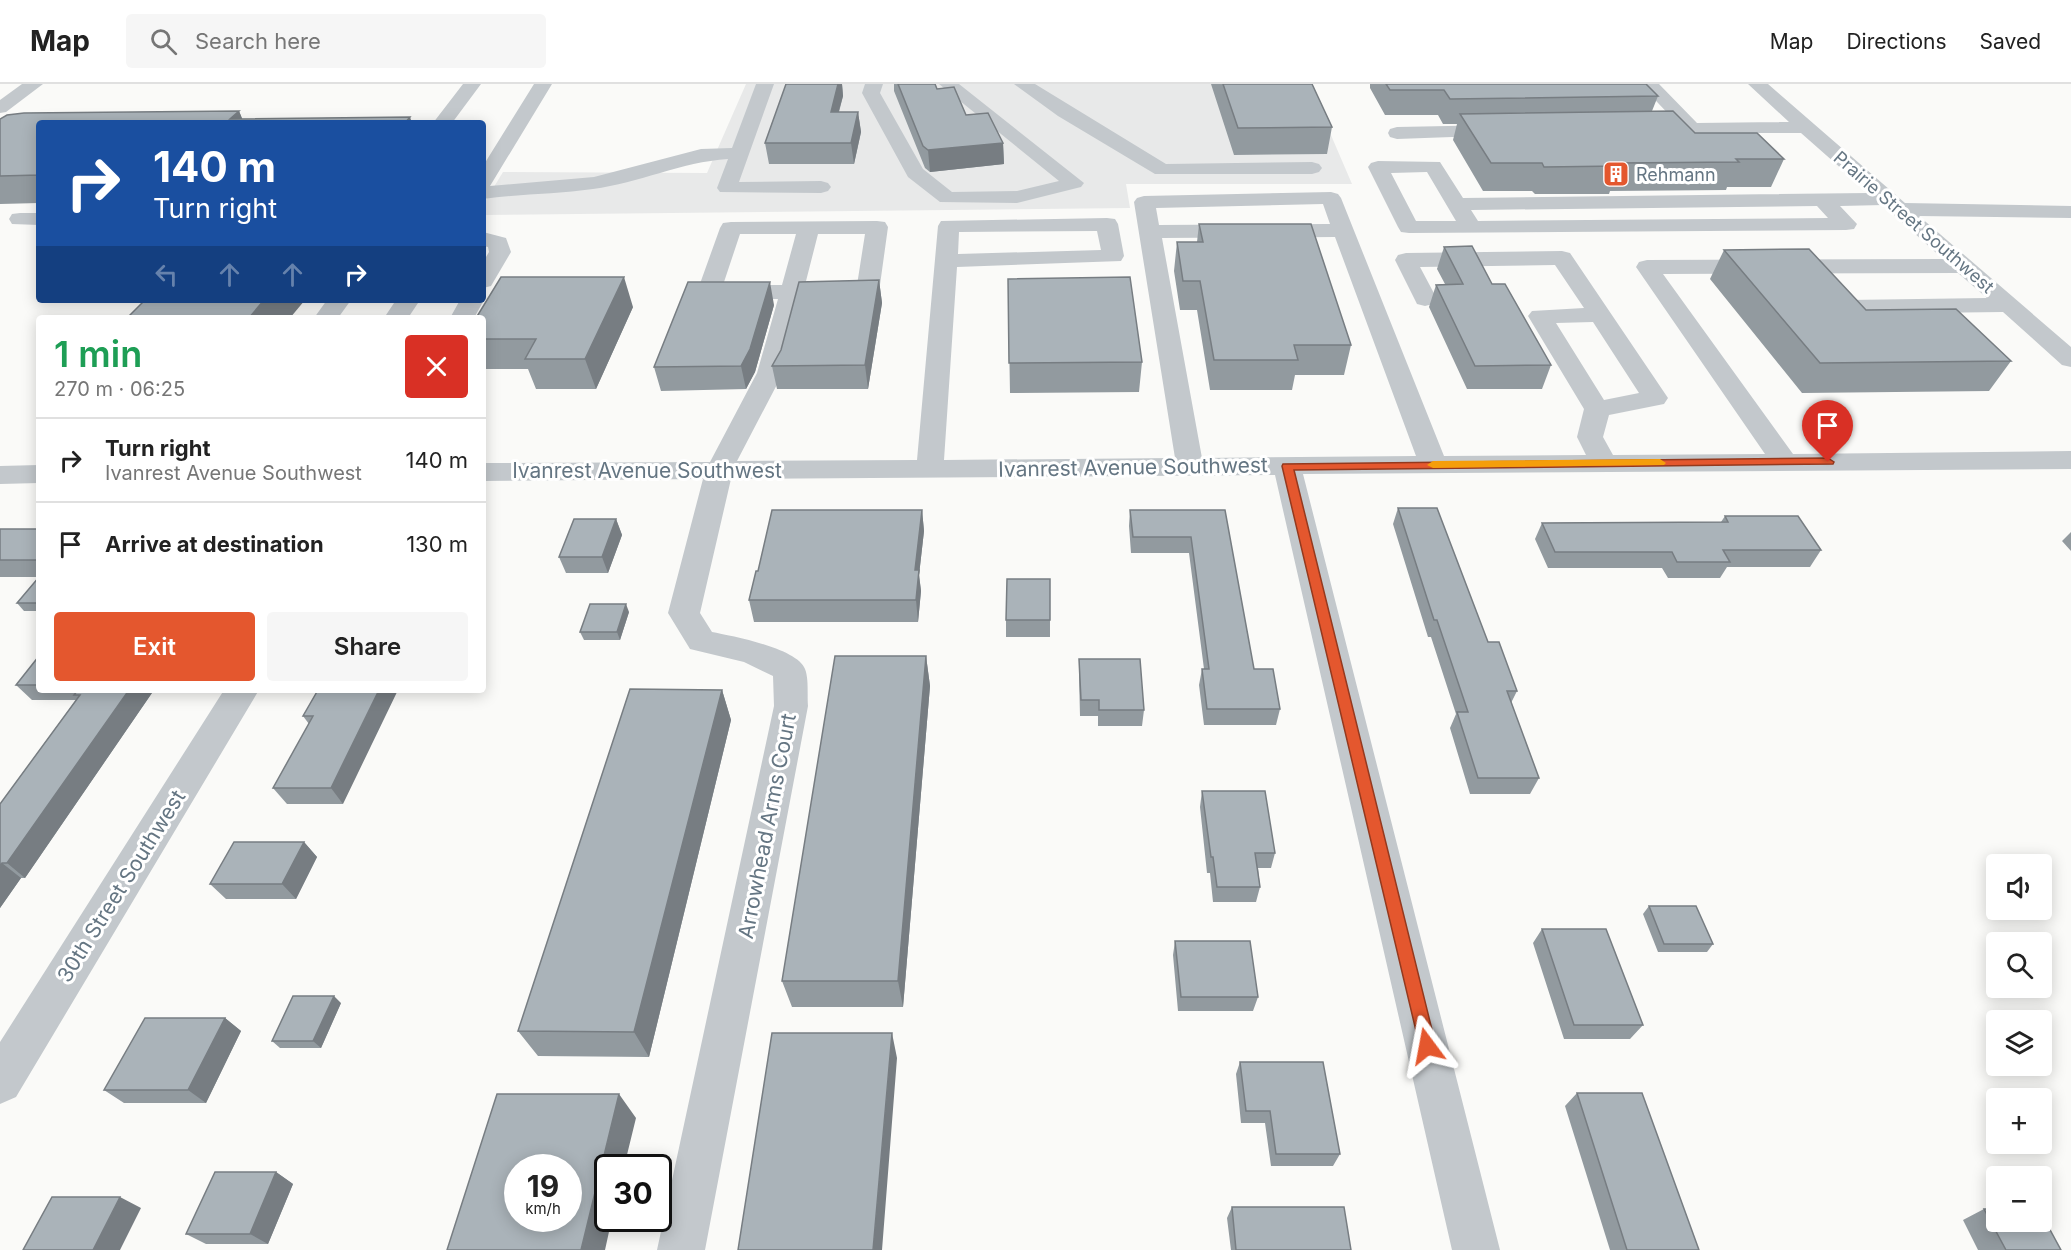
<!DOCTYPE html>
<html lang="en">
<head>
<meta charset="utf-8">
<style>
  :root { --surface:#fff; --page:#f6f6f6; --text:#222; --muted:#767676; --line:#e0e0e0; --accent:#e4572e }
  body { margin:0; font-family:Inter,sans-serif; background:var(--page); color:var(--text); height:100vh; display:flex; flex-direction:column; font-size:22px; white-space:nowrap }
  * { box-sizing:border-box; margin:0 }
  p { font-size:20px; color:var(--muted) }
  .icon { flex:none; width:33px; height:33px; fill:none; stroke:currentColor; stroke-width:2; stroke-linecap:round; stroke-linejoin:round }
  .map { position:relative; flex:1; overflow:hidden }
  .sheet { position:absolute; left:36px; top:231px; width:450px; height:378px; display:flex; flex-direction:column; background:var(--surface); border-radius:6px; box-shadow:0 3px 15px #0003 }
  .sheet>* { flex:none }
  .guide { position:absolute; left:36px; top:36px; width:450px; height:183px; border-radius:6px; box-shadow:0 3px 15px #0003; background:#1a4fa0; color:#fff; overflow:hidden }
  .tools { position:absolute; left:1986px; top:770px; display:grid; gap:12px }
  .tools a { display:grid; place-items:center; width:66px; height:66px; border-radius:6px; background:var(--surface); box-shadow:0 3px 15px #0003; font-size:30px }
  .speed { position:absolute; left:504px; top:1070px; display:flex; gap:12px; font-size:30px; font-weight:700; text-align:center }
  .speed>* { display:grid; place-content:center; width:78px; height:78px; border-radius:50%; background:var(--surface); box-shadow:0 3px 15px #0003; line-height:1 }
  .speed small { font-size:15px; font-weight:400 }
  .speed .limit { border:3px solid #111; border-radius:9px; background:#fff; color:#111 }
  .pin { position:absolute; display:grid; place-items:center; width:51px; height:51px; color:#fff; margin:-62px -26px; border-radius:50% 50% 50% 0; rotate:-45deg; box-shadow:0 0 6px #0007 }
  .pin .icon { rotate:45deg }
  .me { position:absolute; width:66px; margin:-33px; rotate:347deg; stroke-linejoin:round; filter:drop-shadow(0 0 4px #0008) }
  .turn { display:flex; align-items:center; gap:21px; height:126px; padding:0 18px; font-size:27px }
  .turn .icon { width:78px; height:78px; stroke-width:2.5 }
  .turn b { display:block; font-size:42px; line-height:51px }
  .lanes { display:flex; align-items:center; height:57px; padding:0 18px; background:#0003; justify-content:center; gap:30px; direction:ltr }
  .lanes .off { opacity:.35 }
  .round { display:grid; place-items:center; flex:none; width:63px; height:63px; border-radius:6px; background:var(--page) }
  .headline { display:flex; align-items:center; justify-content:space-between; height:102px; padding:0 18px }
  h1 { font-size:36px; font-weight:600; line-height:45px; color:#1e9e55 }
  .button { display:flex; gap:12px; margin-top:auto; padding:12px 18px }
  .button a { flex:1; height:69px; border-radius:6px; background:var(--accent); color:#fff; font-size:24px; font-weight:600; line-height:69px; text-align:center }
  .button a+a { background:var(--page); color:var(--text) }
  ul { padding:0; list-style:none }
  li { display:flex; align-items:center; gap:18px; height:84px; padding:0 18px; border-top:2px solid var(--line) }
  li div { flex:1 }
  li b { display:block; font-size:22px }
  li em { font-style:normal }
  header { display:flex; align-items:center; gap:36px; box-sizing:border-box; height:84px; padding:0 30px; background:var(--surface); border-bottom:2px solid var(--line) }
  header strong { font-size:28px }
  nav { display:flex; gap:33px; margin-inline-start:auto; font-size:21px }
  .search { width:420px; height:54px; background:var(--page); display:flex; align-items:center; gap:15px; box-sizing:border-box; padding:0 21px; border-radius:6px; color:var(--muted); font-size:22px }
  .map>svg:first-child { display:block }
</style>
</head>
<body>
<header>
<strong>Map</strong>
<div class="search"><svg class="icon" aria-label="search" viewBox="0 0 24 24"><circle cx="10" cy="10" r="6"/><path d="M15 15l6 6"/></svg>Search here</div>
<nav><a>Map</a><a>Directions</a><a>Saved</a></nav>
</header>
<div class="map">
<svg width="2071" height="1166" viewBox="0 0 2071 1166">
  <rect width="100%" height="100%" fill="#fafaf8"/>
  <path fill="#e8e9e9" d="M746 0H1309L1352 100H1126L1130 124 483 131V121L503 88 707 89Z"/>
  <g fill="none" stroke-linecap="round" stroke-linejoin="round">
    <path fill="#c3c8cc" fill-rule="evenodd" d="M22 0H43L6 28 0 29V16Z
      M463 0H481L452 39H433Z
      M534 0H552L490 102 594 93 701 65 732 64 756 0H774L739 98 821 97 828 99 831 103 828 107 821 109 720 108 717 104 728 75C681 78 639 99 593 105 557 110 520 110 483 115V82Z
      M865 0H883L880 9 923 85 952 108 1017 107 1059 97 939 0H959L1084 99 1081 103 1017 119 940 118 908 93 862 9Z
      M1014 0H1035L1166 80 1312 78 1319 80 1322 84 1319 88 1312 90H1155L1058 32Z
      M1640 0H1659L1697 39 1789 38 1748 0H1768L1905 119 2071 122V134L1919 132 2071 263V283L2062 281 2003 228 1842 230 1834 228 1814 206 1818 201C1833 197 1838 205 1848 216L1987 214 1958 189 1663 190 1793 370 2071 367V385L1303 390 1500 1166H1452L1275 391 731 395 700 529 712 548C732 552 797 564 805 585 809 595 807 611 808 622L705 1166H657L774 622 773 592 744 578 690 565 668 529 703 395 483 397V379L710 378 757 289 778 215H709L701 213 697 208 720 144 723 139 731 138 877 137 885 138 888 143 879 208 875 213 867 215H802L783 289 737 377 917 376 938 142 941 137 1107 134 1115 135 1118 140 1124 172 1121 177 957 183 944 376 1175 374 1134 118 1137 114 1144 112 1331 108 1338 110 1341 114 1444 372 1586 371 1577 353 1584 325 1528 232 1532 227 1584 224 1555 181 1420 183 1437 215 1433 220 1425 222 1417 220 1395 176 1398 171 1406 169 1562 167 1570 169 1668 314 1664 320 1609 331 1603 353 1613 371 1765 370 1636 183 1639 178 1647 176 1943 175 1883 121 1840 122 1857 140 1854 145 1846 146 1409 149 1401 148 1398 143 1368 83 1371 79 1378 77 1440 78 1463 114 1869 109 1801 49H1638L1636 45 1638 41 1677 39ZM1427 88 1456 137H1416L1391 89ZM1323 120 1330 140 1159 141 1156 124ZM1817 122 1828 134 1478 137 1471 126ZM1097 147 1101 166 958 170 959 148ZM740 150H796L782 201H723ZM818 150H865L857 201H805ZM1335 153 1416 372 1202 374 1162 154ZM1593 238 1639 309 1604 316 1556 239Z
      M1500 41 1507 43 1509 47 1507 51 1397 55 1390 53 1388 49 1390 45 1397 43Z
      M20 129H39V141L12 140 9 135 12 130Z
      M483 148 506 154 511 168 491 202 483 204V178L489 168 488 163 483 162Z
      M483 215 484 216 474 234H450L460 216Z
      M327 216H351L338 234H314Z
      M396 216H420L408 234H384Z
      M39 381V399L0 400V382Z
      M224 606H259L16 1013 0 1020V958Z"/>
  </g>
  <path fill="#929a9f" d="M786 0H842L843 12 839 28H858L861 48 854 80H769L765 59Z
    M894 0H935L937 5 966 31 1003 59 1004 80 930 88 925 84 894 7Z
    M1211 0H1312L1332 43 1327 70 1234 71Z
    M1370 0H1646L1658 12 1652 27 1695 49 1784 75 1771 103H1727L1726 106 1610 107 1609 110H1535L1532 107H1483L1453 56 1457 40H1443L1438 31H1385L1370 4Z
    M239 27 242 35 39 39V119L0 120V35Z
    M1199 140 1351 261 1344 291H1295L1292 306H1210L1197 226H1180L1174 187 1177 158H1197Z
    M1444 163 1492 200 1551 281 1542 305H1467L1429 223 1436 201 1445 200 1437 185Z
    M1724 166 1866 226 2011 277 1989 307 1802 309 1710 195Z
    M1008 195 1142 278 1139 308 1010 309Z
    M879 196 882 219 868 305H777L772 282Z
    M774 221 755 288 746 305 661 307 654 283Z
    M633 223 596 305H536L528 285H483V234Z
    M1398 424 1488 558 1517 607 1511 619 1539 694 1530 710H1470L1450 644 1456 630 1431 553H1428L1393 440Z
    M922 426 924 447 919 491 921 507 918 538H754L749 516 758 487Z
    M1130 426H1225L1254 585 1280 625 1276 641H1204L1199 601 1202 585H1204L1189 469H1131L1129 442Z
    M1725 432 1821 466 1810 483H1727L1720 494H1668L1662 484H1548L1535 455 1542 439 1721 438Z
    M616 435 622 451 608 489H566L559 473Z
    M0 445H39V493H0Z
    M2071 448V467L2062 457Z
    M39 493V527H24L17 519Z
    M629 528 620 556H584L580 548Z
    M1006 536H1050V553H1006Z
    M39 572V606H154L25 794H21L0 824V720L76 616H32L16 601Z
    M926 572 930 602 903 923H792L782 897Z
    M1079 575 1144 626 1142 642H1098V632H1080L1079 591Z
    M318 606 343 720H287L273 704 309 640 303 632Z
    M722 606 731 636 649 973 538 972 518 947Z
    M1202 707 1275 769 1271 784H1258L1260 803 1256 818H1213L1210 789H1207L1200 723Z
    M304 758 317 773 296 815H226L210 800Z
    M1649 822 1713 860 1707 868H1658L1643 830Z
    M1542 845 1643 941 1630 955H1564L1533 859Z
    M1175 857 1258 913 1253 927H1178L1173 871Z
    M341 919 321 964H280L272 957Z
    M225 934 241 947 206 1019H124L104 1006Z
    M1240 978 1340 1070 1333 1082H1271L1265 1039H1241L1236 990Z
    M1577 1009 1699 1166H1610L1565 1022Z
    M276 1088 293 1100 268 1160H206L186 1150Z
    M1232 1123 1351 1166H1231L1227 1134Z
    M1984 1125 2061 1166H1978L1963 1136Z"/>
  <path fill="#777d82" d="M838 0H842L843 12 833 48 831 28Z
    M239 27 244 39 230 35Z
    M858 28 861 48 854 80 851 59Z
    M410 33 412 39H405Z
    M1003 59 1004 80 930 88 928 66Z
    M624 193 633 223 596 305 585 275Z
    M879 196 882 219 868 305 865 281Z
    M770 198 774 221 755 288 746 305 741 282Z
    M264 216H305L290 234H249Z
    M922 426 924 447 919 491 921 507 918 538 916 516 915 486Z
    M616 435 622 451 608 489 602 473Z
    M626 520 629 528 620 556 617 548Z
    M926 572 930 602 903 923 898 897Z
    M129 606H154L25 794 7 779Z
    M379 606H398L343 720 331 704Z
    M722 606 731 636 649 973 634 948Z
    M304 758 317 773 296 815 282 800Z
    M2 779 21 794 0 824V783Z
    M334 912 341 919 321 964 313 957Z
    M225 934 241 947 206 1019 188 1006Z
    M892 949 897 974 882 1166H873Z
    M619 1010 636 1034 624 1083H608V1134H612L605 1166H581Z
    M276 1088 293 1100 268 1160 250 1150Z
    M120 1113 141 1124 120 1166H93Z"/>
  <path fill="#aab3b9" stroke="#777d82" stroke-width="1.5" fill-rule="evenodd" d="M786 0H838L831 28H858L851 59H765Z
    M898 0H935L937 5 954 3 966 31 988 29 1003 59 928 66 923 62Z
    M1223 0H1312L1332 43 1238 44Z
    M1386 0H1646L1658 12 1450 15 1444 6H1390Z
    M239 27 230 35 410 33 405 39H39V91L0 92V35L7 31 24 29Z
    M1673 27 1695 49H1757L1784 75H1736L1739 78 1617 79 1619 82 1544 83 1542 79H1491L1460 30Z
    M1199 140H1311L1351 261H1294L1298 276H1214L1200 197H1183L1177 158H1203Z
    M1472 162 1492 200H1505L1551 281 1475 282 1436 201 1463 200 1444 163Z
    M1809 165 1866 226 1956 225 2011 277 1820 279 1724 166Z
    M501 193H624L585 275H525L536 255H483V234H476Z
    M1130 193 1142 278 1009 279 1008 195Z
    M879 196 865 281 772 282 781 266 799 198Z
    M688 198H770L750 265 741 282 654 283Z
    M145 216H264L249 234H127Z
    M1398 424H1437L1488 558H1499L1517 607H1507L1539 694H1478L1457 628H1468L1437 536H1434Z
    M772 426H922L915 486H919L916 516H749L756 487H758Z
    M1130 426H1225L1254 585H1273L1280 625H1207L1202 585H1209L1191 453H1133Z
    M1725 432H1798L1821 466H1723L1730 478H1677L1672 468H1555L1542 439 1728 438Z
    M574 435H616L602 473H559Z
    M0 445H39V476H0Z
    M39 493V519H17Z
    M1007 495H1050V536H1006Z
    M590 520H626L617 548H580Z
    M39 572V601H16Z
    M835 572H926L898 897H782Z
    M1079 575H1140L1144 626H1099V616H1081Z
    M630 605 722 606 634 948 518 947Z
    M78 606H129L7 779H2L0 783V720L80 611H74Z
    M318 606H379L331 704H273L313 632H303Z
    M1202 707H1265L1275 769H1255L1260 803H1217L1213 773H1211Z
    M234 758H304L282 800H210Z
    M1649 822H1696L1713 860H1664Z
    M1542 845H1606L1643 941H1574Z
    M1175 857H1250L1258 913H1181Z
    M293 912H334L313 957H272Z
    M145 934H225L188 1006H104Z
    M772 949H892L873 1166H738Z
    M1240 978H1323L1340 1070H1276L1270 1027H1246Z
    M1577 1009H1642L1699 1166H1627Z
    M497 1010H619L581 1166H447ZM518 1083H568V1134H518Z
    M215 1088H276L250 1150H186Z
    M52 1113H120L93 1166H23Z
    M1232 1123H1344L1351 1166H1236Z
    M1984 1125H1996V1137H2042V1131L2061 1166H2006Z"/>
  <path fill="#e4572e" stroke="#94391e" stroke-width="1.5" d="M1828 374 1834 378 1833 380 1294 386 1436 962 1433 968 1427 970 1421 968 1282 382 1283 380Z"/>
  <path fill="#f59e0b" d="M1660 375 1666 379 1664 381 1433 384 1427 381 1433 377Z"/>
  <defs>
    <g id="building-square" transform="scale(1.35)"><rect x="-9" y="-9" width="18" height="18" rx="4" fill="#e4572e" stroke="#fff"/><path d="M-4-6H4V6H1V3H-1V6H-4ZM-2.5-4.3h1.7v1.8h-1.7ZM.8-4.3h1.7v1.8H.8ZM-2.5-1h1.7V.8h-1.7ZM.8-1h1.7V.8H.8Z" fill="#fff"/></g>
  </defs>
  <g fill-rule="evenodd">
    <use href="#building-square" x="1616" y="90"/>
  </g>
  <g text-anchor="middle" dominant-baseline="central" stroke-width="6" stroke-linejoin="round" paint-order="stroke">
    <g font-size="18" fill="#657683" stroke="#fff" text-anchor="start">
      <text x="1636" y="90">Rehmann</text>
    </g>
    <g font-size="18" fill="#657683" stroke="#fff">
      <text transform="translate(1914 138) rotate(41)">Prairie Street Southwest</text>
    </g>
    <g font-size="21" fill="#657683" stroke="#fff">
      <text transform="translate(1133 383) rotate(-1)">Ivanrest Avenue Southwest</text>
      <text x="647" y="386">Ivanrest Avenue Southwest</text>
      <text transform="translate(767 742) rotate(-79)">Arrowhead Arms Court</text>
      <text transform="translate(121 802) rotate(-58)">30th Street Southwest</text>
    </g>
  </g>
</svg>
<div class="tools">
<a><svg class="icon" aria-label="sound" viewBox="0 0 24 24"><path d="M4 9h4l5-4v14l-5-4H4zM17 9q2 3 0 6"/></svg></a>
<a><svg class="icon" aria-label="search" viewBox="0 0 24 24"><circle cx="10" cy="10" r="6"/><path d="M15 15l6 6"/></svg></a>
<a><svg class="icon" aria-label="layers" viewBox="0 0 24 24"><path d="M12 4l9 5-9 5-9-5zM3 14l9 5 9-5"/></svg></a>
<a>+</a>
<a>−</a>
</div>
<div class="speed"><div>19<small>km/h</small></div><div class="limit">30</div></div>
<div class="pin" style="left:1828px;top:378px;background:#d93025"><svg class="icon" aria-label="arrive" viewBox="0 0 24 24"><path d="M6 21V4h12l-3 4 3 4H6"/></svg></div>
<svg class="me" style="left:1427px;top:962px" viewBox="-20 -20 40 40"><path d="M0-17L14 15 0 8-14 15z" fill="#e4572e" stroke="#fff" stroke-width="4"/></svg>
<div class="guide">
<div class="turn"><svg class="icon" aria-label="right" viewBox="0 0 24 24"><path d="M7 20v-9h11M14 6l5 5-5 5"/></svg><div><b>140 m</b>Turn right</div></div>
<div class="lanes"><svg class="icon off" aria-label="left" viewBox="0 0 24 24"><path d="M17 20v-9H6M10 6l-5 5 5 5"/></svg><svg class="icon off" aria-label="ahead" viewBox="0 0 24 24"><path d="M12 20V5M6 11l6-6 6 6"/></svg><svg class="icon off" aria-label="ahead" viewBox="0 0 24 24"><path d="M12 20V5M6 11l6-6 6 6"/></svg><svg class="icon" aria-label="right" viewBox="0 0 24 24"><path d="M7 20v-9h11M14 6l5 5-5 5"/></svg></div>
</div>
<section class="sheet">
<div class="headline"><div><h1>1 min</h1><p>270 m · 06:25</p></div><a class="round" style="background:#d93025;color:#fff"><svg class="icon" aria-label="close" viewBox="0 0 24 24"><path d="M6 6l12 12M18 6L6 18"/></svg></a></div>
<ul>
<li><svg class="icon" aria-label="right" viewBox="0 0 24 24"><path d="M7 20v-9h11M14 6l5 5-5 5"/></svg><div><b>Turn right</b><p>Ivanrest Avenue Southwest</p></div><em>140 m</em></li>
<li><svg class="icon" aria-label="arrive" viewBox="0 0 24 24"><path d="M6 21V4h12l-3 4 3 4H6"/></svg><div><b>Arrive at destination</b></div><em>130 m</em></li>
</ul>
<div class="button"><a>Exit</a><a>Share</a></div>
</section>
</div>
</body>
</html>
